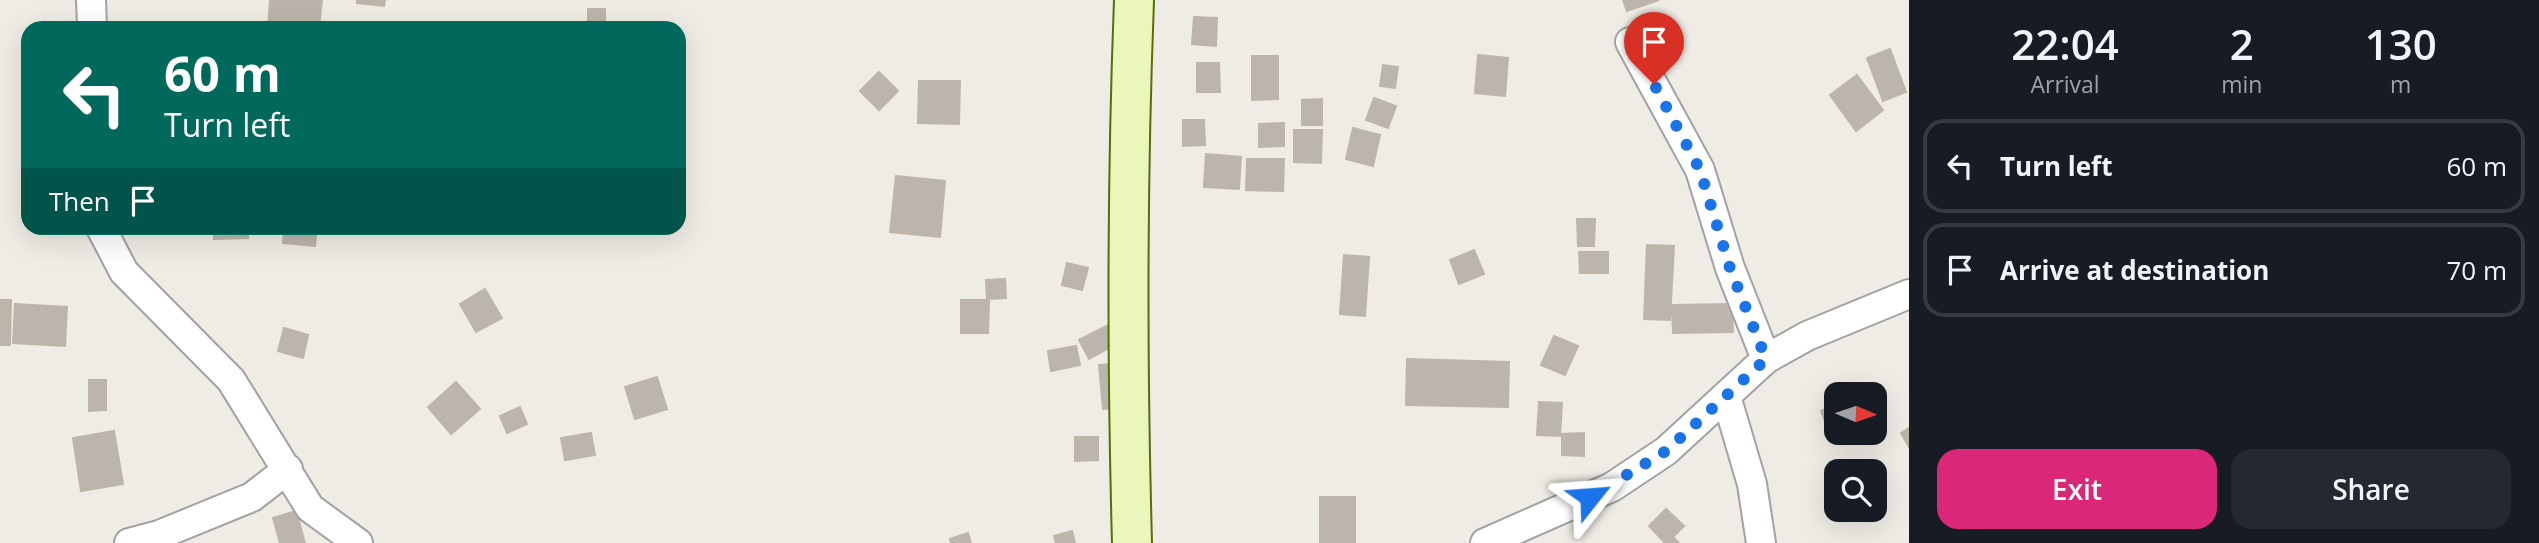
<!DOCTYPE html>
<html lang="en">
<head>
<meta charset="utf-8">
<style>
  :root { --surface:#171b24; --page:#242831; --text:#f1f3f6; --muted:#9ea1a6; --line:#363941; --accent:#db2777 }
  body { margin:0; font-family:"Open Sans",sans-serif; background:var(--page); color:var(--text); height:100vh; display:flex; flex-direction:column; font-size:26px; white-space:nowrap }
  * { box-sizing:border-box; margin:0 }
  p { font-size:23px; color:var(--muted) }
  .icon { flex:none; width:38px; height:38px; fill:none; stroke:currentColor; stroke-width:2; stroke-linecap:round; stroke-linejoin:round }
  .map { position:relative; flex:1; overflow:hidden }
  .drawer { display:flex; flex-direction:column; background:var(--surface); width:630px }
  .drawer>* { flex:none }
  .hud { position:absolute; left:21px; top:21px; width:665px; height:214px; border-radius:21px; box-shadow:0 7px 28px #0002; background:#00695c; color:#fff; overflow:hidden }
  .needle { width:46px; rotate:92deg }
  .controls { position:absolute; left:1824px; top:382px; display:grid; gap:14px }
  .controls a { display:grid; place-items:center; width:63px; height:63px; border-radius:14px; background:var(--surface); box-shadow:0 7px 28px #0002; font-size:35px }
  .pin { position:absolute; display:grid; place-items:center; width:60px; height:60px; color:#fff; margin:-72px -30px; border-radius:50% 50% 50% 0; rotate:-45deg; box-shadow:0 0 7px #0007 }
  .pin .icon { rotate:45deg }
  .me { position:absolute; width:77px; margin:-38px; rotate:62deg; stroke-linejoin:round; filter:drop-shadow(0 0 5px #0008) }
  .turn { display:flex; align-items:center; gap:24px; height:147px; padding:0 28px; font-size:32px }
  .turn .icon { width:91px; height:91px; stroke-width:2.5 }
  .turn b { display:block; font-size:49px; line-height:60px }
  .then { display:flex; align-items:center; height:66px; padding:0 28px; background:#0003; gap:14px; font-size:26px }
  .eta { display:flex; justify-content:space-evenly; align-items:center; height:119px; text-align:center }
  .eta b { font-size:42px; font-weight:600; line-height:49px }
  .cta { display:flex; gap:14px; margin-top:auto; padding:14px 28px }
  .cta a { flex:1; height:80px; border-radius:21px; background:var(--accent); color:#fff; font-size:28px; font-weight:600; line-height:80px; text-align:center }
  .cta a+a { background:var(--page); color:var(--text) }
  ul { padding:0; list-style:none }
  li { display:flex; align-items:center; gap:21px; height:94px; margin:0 14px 10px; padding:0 14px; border:4px solid var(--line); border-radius:21px }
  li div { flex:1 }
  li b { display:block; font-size:26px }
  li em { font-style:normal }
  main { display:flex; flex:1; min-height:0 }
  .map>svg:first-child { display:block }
</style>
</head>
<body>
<main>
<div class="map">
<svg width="1909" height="543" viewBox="0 0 1909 543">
  <rect width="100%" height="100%" fill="#eeece4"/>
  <path fill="#bbb5ae" stroke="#bfb5a7" stroke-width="2" d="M270 0H322L319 28H268Z
    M357 0H385L384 6 357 3Z
    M1623 0H1659L1627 11Z
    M588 9H605V28H588Z
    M1194 17 1217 18 1216 46 1192 44Z
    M1890 49 1906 92 1883 101 1867 58Z
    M1478 55 1508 58 1505 96 1475 93Z
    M1252 56H1278V99L1252 100Z
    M1197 63H1219L1220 92H1197Z
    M1383 65 1398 67 1395 88 1380 86Z
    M879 72 898 91 879 110 860 91Z
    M1857 75 1883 110 1856 131 1830 95Z
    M919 81H960L959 124 918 123Z
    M1374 98 1396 106 1388 128 1366 120Z
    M1322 99V125H1302V100Z
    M1183 120H1204L1205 145 1183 146Z
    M1284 123V146L1259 147V124Z
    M1353 128 1380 135 1373 166 1346 159Z
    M1294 130H1322L1321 163 1294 162Z
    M1206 154 1241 157 1239 189 1204 187Z
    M1247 159H1284L1283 191 1246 190Z
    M896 176 945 181 940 237 890 232Z
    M1577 219H1595L1594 246H1578Z
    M214 228H248V238L214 239Z
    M284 228H317L315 246 283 243Z
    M1647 245 1674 246 1670 320 1644 319Z
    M1474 250 1484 274 1459 284 1450 260Z
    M1579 252H1608V273H1580Z
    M1344 255 1369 257 1365 316 1340 314Z
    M1067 263 1088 268 1082 290 1062 285Z
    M1005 279 1006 298 987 299 986 280Z
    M485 289 502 318 476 332 460 304Z
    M0 300H11L10 345H0Z
    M961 300H989L988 333H961Z
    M15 304 67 307 65 346 13 343Z
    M1732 304 1733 332 1673 333 1672 305Z
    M1108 325 1118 343 1089 359 1079 340Z
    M284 328 308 335 303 358 278 351Z
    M1554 336 1578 346 1565 375 1541 365Z
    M1076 346 1080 365 1051 371 1048 351Z
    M1407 359 1509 362 1508 407 1406 405Z
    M1114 364 1118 408 1103 409 1099 365Z
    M657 377 667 409 635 419 625 387Z
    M89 380H106V410L89 411Z
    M456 382 480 409 451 434 428 407Z
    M1539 402 1562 403 1560 436 1537 435Z
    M1836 404V432H1848L1832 439 1821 411Z
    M520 407 527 424 507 433 500 416Z
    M1909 428V447L1901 433Z
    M114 431 123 484 81 491 73 438Z
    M591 433 595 455 565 460 561 438Z
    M1584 433V456L1562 455V434Z
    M1075 437H1098V460L1075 461Z
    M1320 497H1355V543H1320Z
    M1666 509 1684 526 1673 537 1679 543H1665L1649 526Z
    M296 511 305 543H280L273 518Z
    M1072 531 1075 543H1056L1054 536Z
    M968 533 971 543H951L950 539Z"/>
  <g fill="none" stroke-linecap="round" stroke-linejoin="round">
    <g stroke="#a2a2a2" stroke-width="32">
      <path id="street" d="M91 0 92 28
        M1630 42 1700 170 1730 268 1766 359
        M101 228 124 272 231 380 310 508 358 543
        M1726 396 1752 484 1761 543
        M129 543 159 535 252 497 288 469
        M1485 543 1612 487 1666 451 1766 359 1807 336 1909 294"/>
    </g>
    <g stroke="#556f0a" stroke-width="42">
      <path id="secondary" d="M1132 543C1127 362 1127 181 1134 0"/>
    </g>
    <use href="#street" stroke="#fff" stroke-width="28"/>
    <use href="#secondary" stroke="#eaf6ba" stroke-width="38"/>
  </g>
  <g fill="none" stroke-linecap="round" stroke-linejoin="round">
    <path stroke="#1a73e8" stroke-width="12" stroke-dasharray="0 21.6" d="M1590 497 1666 451 1766 359 1730 268 1700 170 1654 84"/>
  </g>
</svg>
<div class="controls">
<a><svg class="needle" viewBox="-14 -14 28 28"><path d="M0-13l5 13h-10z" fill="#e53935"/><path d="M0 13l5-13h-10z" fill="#9ea1a6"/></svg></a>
<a><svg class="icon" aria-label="search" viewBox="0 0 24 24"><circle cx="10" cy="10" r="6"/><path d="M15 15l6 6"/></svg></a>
</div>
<div class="pin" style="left:1654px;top:84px;background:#d93025"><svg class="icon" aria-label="arrive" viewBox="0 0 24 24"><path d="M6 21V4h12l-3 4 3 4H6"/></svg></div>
<svg class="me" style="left:1590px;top:497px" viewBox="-20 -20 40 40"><path d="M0-17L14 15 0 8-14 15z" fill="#1a73e8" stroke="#fff" stroke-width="4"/></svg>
<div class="hud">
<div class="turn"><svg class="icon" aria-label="left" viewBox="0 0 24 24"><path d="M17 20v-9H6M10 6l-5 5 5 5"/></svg><div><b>60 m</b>Turn left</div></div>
<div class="then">Then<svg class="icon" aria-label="arrive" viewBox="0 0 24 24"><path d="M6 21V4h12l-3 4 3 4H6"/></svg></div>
</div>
</div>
<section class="drawer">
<div class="eta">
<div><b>22:04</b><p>Arrival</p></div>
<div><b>2</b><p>min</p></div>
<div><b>130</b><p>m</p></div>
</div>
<ul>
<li><svg class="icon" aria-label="left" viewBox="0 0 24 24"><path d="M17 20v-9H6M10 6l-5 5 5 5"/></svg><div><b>Turn left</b></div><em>60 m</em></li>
<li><svg class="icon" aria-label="arrive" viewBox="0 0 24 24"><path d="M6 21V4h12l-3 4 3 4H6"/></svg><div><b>Arrive at destination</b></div><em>70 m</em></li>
</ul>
<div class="cta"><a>Exit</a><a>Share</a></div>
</section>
</main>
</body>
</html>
